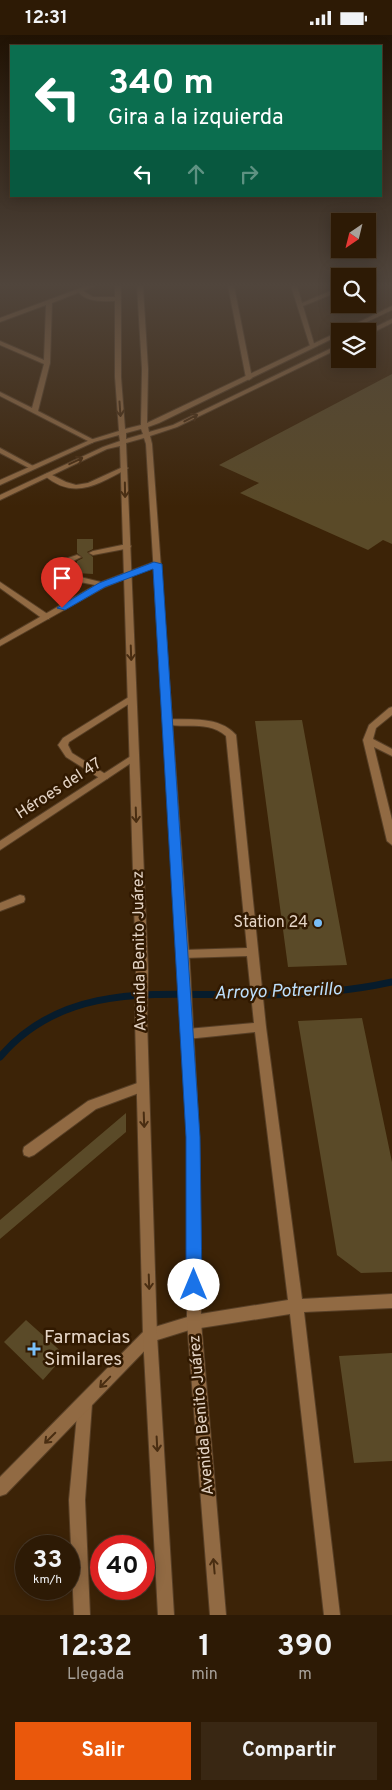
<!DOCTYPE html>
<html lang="es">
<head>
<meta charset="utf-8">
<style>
  :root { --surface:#2d1a05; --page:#392713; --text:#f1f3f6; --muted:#a7a19a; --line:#483827; --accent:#ea580c }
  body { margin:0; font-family:Overpass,sans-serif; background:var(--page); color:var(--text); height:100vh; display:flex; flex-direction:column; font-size:19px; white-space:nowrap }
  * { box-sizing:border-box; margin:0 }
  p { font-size:16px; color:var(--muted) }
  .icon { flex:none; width:28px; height:28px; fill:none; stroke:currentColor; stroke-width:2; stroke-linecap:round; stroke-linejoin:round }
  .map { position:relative; height:1580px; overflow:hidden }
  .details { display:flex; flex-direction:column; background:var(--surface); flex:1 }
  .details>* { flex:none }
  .top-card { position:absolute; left:10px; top:10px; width:372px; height:152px; border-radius:0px; box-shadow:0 2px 12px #0003,0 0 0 1px var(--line); background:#0b6e4f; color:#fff; overflow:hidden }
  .needle { width:32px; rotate:215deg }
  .fabs { position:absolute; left:331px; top:178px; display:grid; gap:10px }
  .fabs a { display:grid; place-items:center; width:45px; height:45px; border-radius:0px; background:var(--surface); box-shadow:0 2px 12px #0003,0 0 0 1px var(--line); font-size:25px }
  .speed { position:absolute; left:15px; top:1500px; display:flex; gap:10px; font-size:25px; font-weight:700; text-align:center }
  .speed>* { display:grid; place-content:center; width:65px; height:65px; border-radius:50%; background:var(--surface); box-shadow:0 2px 12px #0003,0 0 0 1px var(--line); line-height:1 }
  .speed small { font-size:12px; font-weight:400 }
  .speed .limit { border:8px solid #d22; background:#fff; color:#111 }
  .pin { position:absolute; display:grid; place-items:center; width:42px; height:42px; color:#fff; margin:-51px -21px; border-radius:50% 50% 50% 0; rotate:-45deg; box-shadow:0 0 5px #0007 }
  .pin .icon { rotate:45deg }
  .me { position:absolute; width:55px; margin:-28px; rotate:0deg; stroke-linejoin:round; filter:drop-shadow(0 0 4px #0008) }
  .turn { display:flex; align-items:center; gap:18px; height:105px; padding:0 15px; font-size:22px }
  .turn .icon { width:65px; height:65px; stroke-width:2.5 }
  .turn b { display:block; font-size:35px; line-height:42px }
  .lanes { display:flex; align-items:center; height:48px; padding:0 15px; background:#0003; justify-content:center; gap:25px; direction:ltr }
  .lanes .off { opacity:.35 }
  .eta { display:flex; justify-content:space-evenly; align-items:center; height:85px; text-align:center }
  .eta b { font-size:30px; font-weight:700; line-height:35px }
  .primary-button { display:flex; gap:10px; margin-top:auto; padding:10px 15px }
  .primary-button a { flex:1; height:58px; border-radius:0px; background:var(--accent); color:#fff; font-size:20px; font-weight:700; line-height:58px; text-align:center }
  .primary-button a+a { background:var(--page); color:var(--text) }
  .status { display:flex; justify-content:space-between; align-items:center; height:35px; padding:0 25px; background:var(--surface); direction:ltr }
  .status svg { height:14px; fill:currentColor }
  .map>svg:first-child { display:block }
</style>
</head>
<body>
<div class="status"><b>12:31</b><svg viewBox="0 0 49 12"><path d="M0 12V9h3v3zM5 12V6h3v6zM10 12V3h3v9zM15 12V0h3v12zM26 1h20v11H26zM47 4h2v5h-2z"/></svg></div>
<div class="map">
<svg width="392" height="1580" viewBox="0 0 392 1580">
  <rect width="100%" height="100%" fill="#3c2307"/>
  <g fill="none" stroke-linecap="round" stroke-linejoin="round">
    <path stroke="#071c2c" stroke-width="7" d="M0 1022C66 944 165 961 256 960 302 960 347 957 392 947"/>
  </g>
  <path fill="#5a4a28" d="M392 339V509L383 505 368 515 240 458 259 448 219 430Z
    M77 504H93V514L87 517 93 522V539L76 538 77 526 83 523 77 518Z
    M302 685 347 930 288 932 255 686Z
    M362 983 392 1127V1237L361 1238 337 1220 298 986Z
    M126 1078V1097L0 1204V1185Z
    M26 1285 65 1320 43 1345 4 1307Z
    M392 1318V1426L354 1428 339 1321Z"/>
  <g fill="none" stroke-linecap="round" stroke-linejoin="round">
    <g stroke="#573f26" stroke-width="2">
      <path id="service" d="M78 255H82L93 262H117L120 264 117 266C102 266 88 268 77 256Z
        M125 431 128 433 127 434C98 449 74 466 44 440L48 438 66 447 76 450 88 448Z
        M127 509 131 511 130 513 93 520 89 518 93 516Z
        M77 520 81 522 71 527 70 532 76 541 105 548V552L70 545 62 532 65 524Z
        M0 547 49 580V584H43L0 553Z
        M132 660 135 661 136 663 135 665 69 707 68 710 72 718 107 740 109 742 107 744H101L66 722 58 710 63 703Z
        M168 684C190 685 220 681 236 700L266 992 302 1264 392 1259V1273L304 1277 340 1580H324L290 1279 194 1294 189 1292 187 1287 189 1282 194 1280 288 1265 255 997 187 1004 183 1002 181 999 183 996 187 994 254 988 247 921 183 923 179 922 177 919 179 916 183 915 247 913 226 701C208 685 186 694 165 689L163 687Z
        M20 860 24 861 25 864 24 867 0 876V868Z
        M143 1046 147 1047 149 1051 147 1055 96 1074 34 1120 29 1122 24 1120 23 1116 24 1112 88 1066Z
        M85 1362 90 1364 92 1369 85 1465 90 1580H74L69 1465 78 1369 80 1364Z"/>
    </g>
    <g stroke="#573f26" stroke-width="2">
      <path id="minor" d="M86 251H95L52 268 50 328 38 376 94 405 95 406 92 408 0 361V357L32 373 44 329 0 310V306L44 325 46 270 0 287V283Z
        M228 251H234L252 343 249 345 246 343Z
        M291 251H297L302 268 340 252V256L303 271 315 312 310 311Z
        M0 413 35 432 36 433 31 434 0 418Z
        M154 527H160L161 529 105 552 0 611V605L99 548Z
        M392 672V680L376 693 373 704 392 714V721L374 712 392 785V810L387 806 363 705 369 690 389 673Z
        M134 719 137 720 139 722 137 724 0 815V806Z
        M194 1280 199 1282 201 1287 199 1292 154 1306 6 1459 0 1461V1442L145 1295Z"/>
    </g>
    <g stroke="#573f26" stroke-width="2">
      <path id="tertiary" d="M115 251H121V342L125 394 141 390 142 334 137 251H143L148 334 147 388 340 296V300L159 388 148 392 149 397 173 390 340 309V313L177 392 150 401 152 409 190 933 199 1102 201 1287 226 1580H210L187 1287V1102L178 933 146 409 144 403 126 408 148 935 147 984 157 1300 174 1580H158L143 1300 135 984 136 935 120 411 107 414 0 465V460L103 412 120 406 119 400 94 407 0 450V445L90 405 119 396 115 342ZM141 394 143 399 126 404V398Z
        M392 271V275L348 296H341Z
        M392 284V288L368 300 367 296Z"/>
    </g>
    <use href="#service" fill="#916a43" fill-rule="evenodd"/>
    <use href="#minor" fill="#916a43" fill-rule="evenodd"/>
    <use href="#tertiary" fill="#916a43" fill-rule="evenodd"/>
  </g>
  <defs><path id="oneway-shaft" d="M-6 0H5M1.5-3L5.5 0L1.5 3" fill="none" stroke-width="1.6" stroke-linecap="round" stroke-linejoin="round" transform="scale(1.25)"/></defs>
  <g stroke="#492d11">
    <use href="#oneway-shaft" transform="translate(120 374) rotate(86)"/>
    <use href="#oneway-shaft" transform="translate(191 383) rotate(-27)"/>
    <use href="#oneway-shaft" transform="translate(76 426) rotate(-25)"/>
    <use href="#oneway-shaft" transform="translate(125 455) rotate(89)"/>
    <use href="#oneway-shaft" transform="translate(131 618) rotate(88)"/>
    <use href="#oneway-shaft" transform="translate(136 780) rotate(88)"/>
    <use href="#oneway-shaft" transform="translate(144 1085) rotate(88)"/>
    <use href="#oneway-shaft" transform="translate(149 1247) rotate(88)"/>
    <use href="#oneway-shaft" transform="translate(105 1347) rotate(134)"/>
    <use href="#oneway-shaft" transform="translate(50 1403) rotate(135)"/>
    <use href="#oneway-shaft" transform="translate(157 1409) rotate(87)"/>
    <use href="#oneway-shaft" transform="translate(214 1531) rotate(-95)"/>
  </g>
  <linearGradient id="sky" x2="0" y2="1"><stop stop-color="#211304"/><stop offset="0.53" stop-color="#50453c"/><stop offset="1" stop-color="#50453c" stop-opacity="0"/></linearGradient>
  <rect width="392" height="472" fill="url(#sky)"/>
  <path fill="#1a73e8" stroke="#114b97" d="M154 527 162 529 200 1102 202 1250 200 1255 194 1258 188 1255 186 1250V1102L153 534 105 552 65 575 57 573 99 548Z"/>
  <g fill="#79bff8" stroke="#311900" stroke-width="2">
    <circle cx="318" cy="888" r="5"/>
    <path d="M31.5 1306.5h5v5h5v5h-5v5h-5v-5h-5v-5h5z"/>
  </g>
  <g text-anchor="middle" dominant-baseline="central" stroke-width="5" stroke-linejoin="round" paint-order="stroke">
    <g font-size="16" fill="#e5d5c6" stroke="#311900">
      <text transform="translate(59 754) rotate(-33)">Héroes del 47</text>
      <text transform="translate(140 916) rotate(-91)">Avenida Benito Juárez</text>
      <text transform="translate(202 1380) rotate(-95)">Avenida Benito Juárez</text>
    </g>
    <g font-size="16" fill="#e5d5c6" stroke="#311900" text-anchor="end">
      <text x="308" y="888">Station 24</text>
    </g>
    <g font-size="18" font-style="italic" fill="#bee0fd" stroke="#311900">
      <text transform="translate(278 957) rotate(-2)">Arroyo Potrerillo</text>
    </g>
    <g font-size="19" fill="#e5d5c6" stroke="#311900" text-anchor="start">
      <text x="44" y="1303">Farmacias<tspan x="44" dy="22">Similares</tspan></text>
    </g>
  </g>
</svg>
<div class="fabs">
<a><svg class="needle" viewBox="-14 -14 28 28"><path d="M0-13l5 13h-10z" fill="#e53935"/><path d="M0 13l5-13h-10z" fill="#a7a19a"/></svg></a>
<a><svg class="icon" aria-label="search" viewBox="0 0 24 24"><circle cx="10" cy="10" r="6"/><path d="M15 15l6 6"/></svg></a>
<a><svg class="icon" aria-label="layers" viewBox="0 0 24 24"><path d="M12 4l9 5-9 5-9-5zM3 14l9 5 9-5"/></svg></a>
</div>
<div class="speed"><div>33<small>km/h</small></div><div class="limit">40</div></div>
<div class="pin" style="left:62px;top:573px;background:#d93025"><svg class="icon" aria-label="arrive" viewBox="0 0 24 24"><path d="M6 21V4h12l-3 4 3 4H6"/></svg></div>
<svg class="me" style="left:194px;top:1250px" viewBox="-20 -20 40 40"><circle r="19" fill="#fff"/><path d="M0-13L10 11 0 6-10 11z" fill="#1a73e8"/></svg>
<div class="top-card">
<div class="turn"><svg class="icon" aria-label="left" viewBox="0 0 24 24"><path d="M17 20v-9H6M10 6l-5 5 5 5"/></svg><div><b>340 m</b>Gira a la izquierda</div></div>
<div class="lanes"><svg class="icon" aria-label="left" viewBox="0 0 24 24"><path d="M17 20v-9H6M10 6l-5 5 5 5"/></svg><svg class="icon off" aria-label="ahead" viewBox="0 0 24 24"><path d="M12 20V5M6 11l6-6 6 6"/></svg><svg class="icon off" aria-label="right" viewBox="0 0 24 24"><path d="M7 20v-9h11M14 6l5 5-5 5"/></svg></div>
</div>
</div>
<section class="details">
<div class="eta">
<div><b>12:32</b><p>Llegada</p></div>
<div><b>1</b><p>min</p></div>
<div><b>390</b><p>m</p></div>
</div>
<div class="primary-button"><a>Salir</a><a>Compartir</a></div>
</section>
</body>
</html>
